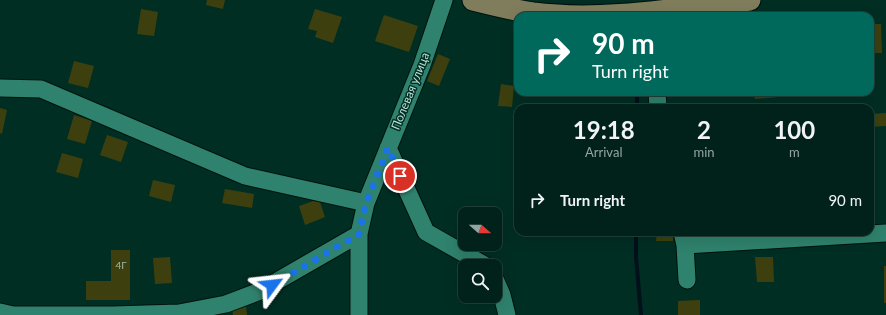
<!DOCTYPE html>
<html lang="en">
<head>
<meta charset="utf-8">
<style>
  :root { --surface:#00221a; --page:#0a2a23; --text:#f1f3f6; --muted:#95a4a2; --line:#223f39 }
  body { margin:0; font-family:Lato,sans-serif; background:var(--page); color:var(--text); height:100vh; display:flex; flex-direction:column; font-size:15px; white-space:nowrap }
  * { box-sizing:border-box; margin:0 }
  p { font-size:13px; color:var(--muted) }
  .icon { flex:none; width:22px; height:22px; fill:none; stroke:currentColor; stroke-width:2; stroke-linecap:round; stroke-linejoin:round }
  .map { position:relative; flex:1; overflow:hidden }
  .details { position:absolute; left:514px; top:104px; width:360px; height:132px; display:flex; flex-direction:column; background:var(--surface); border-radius:12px; box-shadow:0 4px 16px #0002,0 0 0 1px var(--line) }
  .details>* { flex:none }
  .banner { position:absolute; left:514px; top:12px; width:360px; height:84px; border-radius:12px; box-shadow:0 4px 16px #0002,0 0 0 1px var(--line); background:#00695c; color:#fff; overflow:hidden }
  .needle { width:26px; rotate:111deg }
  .tools { position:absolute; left:458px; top:207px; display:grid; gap:8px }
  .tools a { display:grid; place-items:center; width:44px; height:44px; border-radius:8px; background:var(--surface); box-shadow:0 4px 16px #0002,0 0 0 1px var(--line); font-size:20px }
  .pin { position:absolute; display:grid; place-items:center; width:34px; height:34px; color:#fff; margin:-17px; border:2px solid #fff; border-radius:50%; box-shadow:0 1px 4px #0007 }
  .me { position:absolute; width:44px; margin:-22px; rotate:60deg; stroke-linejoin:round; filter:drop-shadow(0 0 3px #0008) }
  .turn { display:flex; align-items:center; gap:14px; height:84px; padding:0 12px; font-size:18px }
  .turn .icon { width:52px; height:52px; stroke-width:2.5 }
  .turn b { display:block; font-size:28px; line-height:34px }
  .eta { display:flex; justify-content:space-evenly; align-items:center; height:68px; text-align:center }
  .eta b { font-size:24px; font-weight:700; line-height:28px }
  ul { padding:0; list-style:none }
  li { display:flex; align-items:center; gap:12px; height:56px; padding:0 12px }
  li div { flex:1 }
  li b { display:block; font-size:15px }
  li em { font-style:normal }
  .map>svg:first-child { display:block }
</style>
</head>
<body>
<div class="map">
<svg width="886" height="315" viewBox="0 0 886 315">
  <rect width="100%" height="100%" fill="#002e23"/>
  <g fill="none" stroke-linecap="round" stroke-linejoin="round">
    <path stroke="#01101a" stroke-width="4" d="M637 108V92
      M636 232V257L641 315"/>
  </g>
  <path fill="#3d400e" d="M207 0H225L223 9 206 5Z
    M141 9 158 12 154 36 137 34Z
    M315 9 342 17 333 43 315 37 317 31 308 29Z
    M384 15 418 26 409 52 375 41Z
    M870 24H881L882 53H870Z
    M438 54 450 59 439 86 427 81Z
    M74 61 94 66 88 88 68 83Z
    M501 84 514 86 512 107 498 106Z
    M754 92H779V97L755 99Z
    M794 92H818V94L794 95Z
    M0 108 7 110 2 134 0 133Z
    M886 113V126L871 127 870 114Z
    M74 115 92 121 85 144 67 139Z
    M107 135 128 142 121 162 100 155Z
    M62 153 83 159 78 178 56 172Z
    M153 180 175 185 171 202 149 196Z
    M225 189 254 194 252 208 222 203Z
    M319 199 325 217 305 225 299 206Z
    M657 232H673V241H656Z
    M111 250H130V300H86V281H111Z
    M170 257 172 283 155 284 153 258Z
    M755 257H773L774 282H757Z
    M884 266H886V303H884Z
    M700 300V315H678V301Z
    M246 307 247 315H233L232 308Z"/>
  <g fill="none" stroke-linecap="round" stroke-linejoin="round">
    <g stroke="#00130d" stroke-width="19">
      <path id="minor" d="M0 88 41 89 245 176 366 203
        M657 92 658 108
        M388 148 426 232 486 266
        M682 232 685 245 687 280
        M359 234V315
        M685 245 886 233
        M495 279 502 295 507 315
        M0 312 13 315H113L179 313 226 304 260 291 359 234 366 203 422 65 444 0"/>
    </g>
    <g stroke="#00130d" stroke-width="23">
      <path id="major" d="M473 0C493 5 513 10 533 13 604 22 679 8 750 0"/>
    </g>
    <use href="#minor" stroke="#2f826d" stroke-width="17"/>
    <use href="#major" stroke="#807d5d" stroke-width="21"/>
  </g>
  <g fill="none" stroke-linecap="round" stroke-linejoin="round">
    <path stroke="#1a73e8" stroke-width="7" stroke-dasharray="0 12.6" d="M272 285 359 234 366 203 388 148 400 176"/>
  </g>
  <g text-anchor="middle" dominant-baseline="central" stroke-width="3" stroke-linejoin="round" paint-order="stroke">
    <g font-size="10" fill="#9cb9a3">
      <text x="121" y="265">4Г</text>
    </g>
    <g font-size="12" fill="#bbe1d5" stroke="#002e23">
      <text transform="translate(410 91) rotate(-68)">Полевая улица</text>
    </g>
  </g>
</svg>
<div class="tools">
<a><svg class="needle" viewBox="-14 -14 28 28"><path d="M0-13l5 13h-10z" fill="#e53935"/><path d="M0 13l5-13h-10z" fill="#95a4a2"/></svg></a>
<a><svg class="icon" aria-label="search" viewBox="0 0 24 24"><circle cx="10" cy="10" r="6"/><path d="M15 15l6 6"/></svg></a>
</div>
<div class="pin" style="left:400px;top:176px;background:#d93025"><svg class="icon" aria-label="arrive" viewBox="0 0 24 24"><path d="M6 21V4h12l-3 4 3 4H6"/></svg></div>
<svg class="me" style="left:272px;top:285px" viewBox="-20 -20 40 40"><path d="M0-17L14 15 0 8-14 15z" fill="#1a73e8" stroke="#fff" stroke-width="4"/></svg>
<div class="banner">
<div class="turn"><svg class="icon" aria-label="right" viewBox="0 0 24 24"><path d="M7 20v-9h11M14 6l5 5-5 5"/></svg><div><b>90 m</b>Turn right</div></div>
</div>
<section class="details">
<div class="eta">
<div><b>19:18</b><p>Arrival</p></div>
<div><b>2</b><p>min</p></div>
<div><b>100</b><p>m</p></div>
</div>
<ul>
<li><svg class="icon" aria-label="right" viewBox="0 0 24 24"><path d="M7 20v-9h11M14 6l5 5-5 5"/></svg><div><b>Turn right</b></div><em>90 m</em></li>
</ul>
</section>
</div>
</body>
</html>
